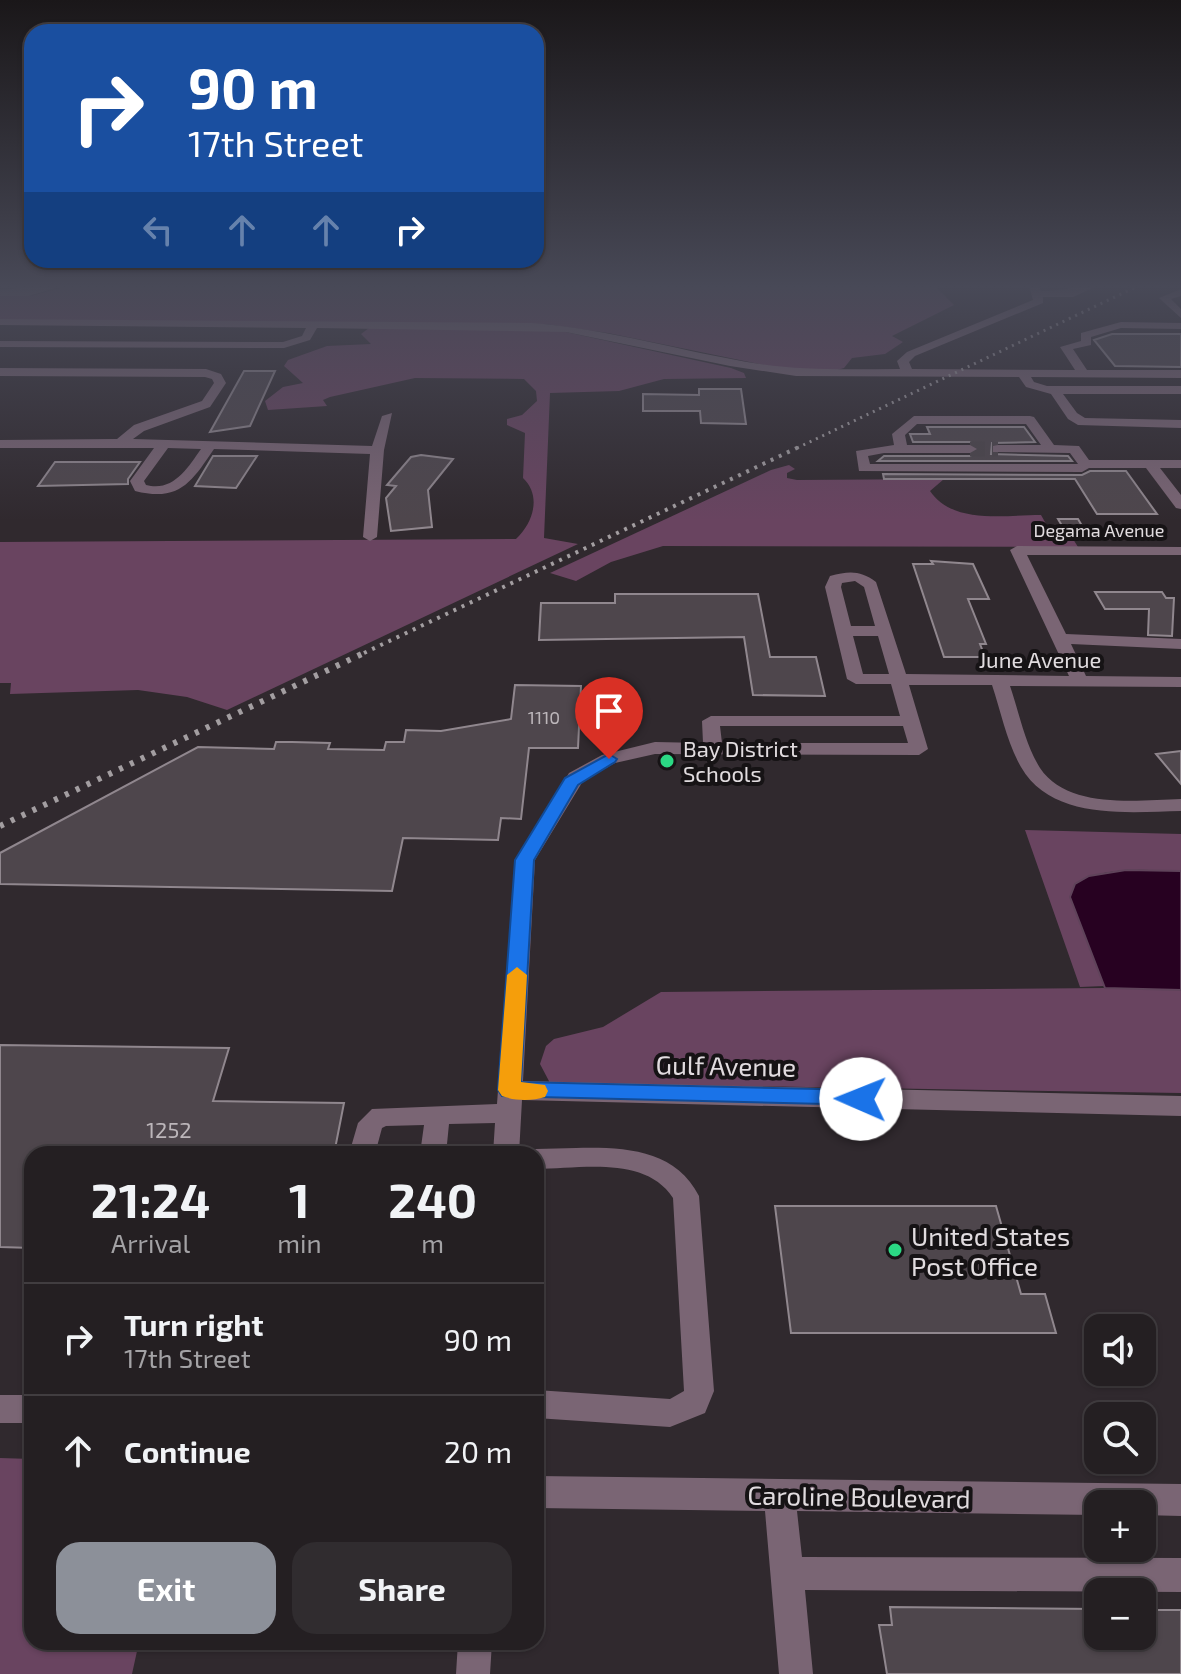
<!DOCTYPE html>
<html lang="en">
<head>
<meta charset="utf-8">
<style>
  :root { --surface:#241f22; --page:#302c2f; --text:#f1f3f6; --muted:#a3a2a5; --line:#413d40; --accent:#8c9099 }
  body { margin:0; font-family:"Exo 2",sans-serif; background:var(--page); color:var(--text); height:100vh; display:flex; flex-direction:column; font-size:30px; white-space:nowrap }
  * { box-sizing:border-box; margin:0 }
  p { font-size:26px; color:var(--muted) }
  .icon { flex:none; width:44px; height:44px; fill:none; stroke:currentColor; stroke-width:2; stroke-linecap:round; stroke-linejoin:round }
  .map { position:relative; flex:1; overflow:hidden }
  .side { position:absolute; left:24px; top:1146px; width:520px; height:504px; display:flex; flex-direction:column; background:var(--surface); border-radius:24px; box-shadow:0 2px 6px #0004,0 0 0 2px var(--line) }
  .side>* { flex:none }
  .guide { position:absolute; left:24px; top:24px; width:520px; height:244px; border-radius:24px; box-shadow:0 2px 6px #0004,0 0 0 2px var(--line); background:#1a4fa0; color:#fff; overflow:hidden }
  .tools { position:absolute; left:1084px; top:1314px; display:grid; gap:16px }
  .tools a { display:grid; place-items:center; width:72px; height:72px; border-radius:16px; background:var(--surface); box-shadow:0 2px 6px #0004,0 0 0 2px var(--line); font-size:40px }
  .pin { position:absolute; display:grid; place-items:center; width:68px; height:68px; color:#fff; margin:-82px -34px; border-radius:50% 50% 50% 0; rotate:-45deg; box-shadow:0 0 8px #0007 }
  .pin .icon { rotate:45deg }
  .me { position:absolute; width:88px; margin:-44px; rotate:271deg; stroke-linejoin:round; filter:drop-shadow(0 0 6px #0008) }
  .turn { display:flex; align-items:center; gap:28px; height:168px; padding:0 32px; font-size:36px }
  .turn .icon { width:104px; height:104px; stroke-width:2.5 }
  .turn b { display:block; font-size:56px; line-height:68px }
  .lanes { display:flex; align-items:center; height:76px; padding:0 32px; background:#0003; justify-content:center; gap:40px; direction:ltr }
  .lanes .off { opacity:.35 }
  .eta { display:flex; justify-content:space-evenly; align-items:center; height:136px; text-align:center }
  .eta b { font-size:48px; font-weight:700; line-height:56px }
  .action { display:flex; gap:16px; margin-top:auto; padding:16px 32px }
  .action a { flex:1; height:92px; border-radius:24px; background:var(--accent); color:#fff; font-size:32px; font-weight:700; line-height:92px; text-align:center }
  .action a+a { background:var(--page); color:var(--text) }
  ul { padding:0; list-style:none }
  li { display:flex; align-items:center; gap:24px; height:112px; padding:0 32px; border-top:2px solid var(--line) }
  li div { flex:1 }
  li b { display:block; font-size:30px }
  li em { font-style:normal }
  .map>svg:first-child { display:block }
</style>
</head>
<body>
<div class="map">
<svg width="1181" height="1674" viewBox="0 0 1181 1674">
  <rect width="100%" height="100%" fill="#30292e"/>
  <path fill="#694460" d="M69 286H935L954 305 892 336 903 342 885 354 852 358 844 368 834 371 774 367 608 333 545 324 0 320V296H30Z
    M369 328 552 329 731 368 744 373 746 378 664 379 619 391 550 393 544 538 578 544 227 710 187 697 138 690 10 694 11 683H0V542L516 539C533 523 542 496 523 478L525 433 507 425V419L522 415 537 401 536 391 524 379 415 378 330 397 323 400 327 406 268 410 265 401 283 387 303 383 284 366 288 360 327 346 371 344 361 334Z
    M789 465 795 469 787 473V478L797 480 944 479 930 491C953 525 1006 515 1041 515L1054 538 1073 539 1078 547 663 546 611 562 576 581 550 573 771 470Z
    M1025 830 1181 834V871C1145 870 1107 865 1075 884L1071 897 1104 986 1080 987Z
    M1105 988 1181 990V1093L550 1083 540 1064 546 1046 554 1039 603 1027 661 992Z
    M0 1458 32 1459V1642H139L132 1674H0Z"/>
  <path fill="#270121" stroke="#5f435a" stroke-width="2" d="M1126 870 1181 871V990L1105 988 1070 897 1075 884 1089 876Z"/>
  <path fill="#4e464c" stroke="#90878e" stroke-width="2" d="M1112 334H1181V367L1115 366 1094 340Z
    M244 371H275L250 426 210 432Z
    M699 389H741L746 424 701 423 700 411H643V394L699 395Z
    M927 427H1024L1035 442 992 443 991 454 1068 456 1072 461H878L884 456H970L980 450 970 442H913L910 434H930Z
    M421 455 453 459 428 490 432 527 391 531 386 498 396 486 387 485 411 457Z
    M213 456H257L236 488 195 486Z
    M55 462H140L128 479V484L38 486Z
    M1090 471H1126L1157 514H1097L1075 479H884L883 474 1082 475Z
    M1058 519H1078L1088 536H1068Z
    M931 561 973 564 989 599H968L986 644H980L985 657H944L913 564H933Z
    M1095 592H1162L1166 598H1174L1172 636 1148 635 1149 609H1105Z
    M615 594H758L770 657H816L825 696 753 695 744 637 539 640 541 603H615Z
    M515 685 581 686 578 748H529L521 819 501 818 498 840 403 838 392 891 0 884V853L198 747 274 749 276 742H292L330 743 328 749 384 750 386 742H404L406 730 441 731 511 719Z
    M1181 751V784L1156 754Z
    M0 1045 229 1048 213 1101 344 1103 334 1154H32V1248L0 1247Z
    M775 1206H996L1021 1294H1045L1056 1333H791Z
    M890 1607 1098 1609V1636H1142V1610H1181V1674H887L879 1625H892Z"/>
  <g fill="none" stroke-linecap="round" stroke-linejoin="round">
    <path stroke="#4b4449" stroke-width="15" stroke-dasharray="15 7" stroke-linecap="butt" d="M970 449H998"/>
    <path fill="#7a6574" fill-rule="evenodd" d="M44 286H62L29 296H0V290Z
      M1029 286H1039L1041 291C1060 291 1078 286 1097 286L1073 297H1043V303L915 356 909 362 912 369 1075 370 1060 347 1081 341V333L1121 322 1181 323V329L1121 328 1091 337V345L1073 349 1087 370H1181V378L1031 377 1034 382 1047 386H1181V394H1063L1077 413 1085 418 1181 420V428L1078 425 1068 419 1051 394 1026 387 1019 377 796 376 730 366 566 332 317 328 310 340 284 348 0 347V341L283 342 302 336 306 328 0 325V319L532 323C610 329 683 352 760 364 806 371 854 369 900 369L897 361 907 352 1033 300Z
      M1181 289V296L1171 299 1181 309V318L1159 298Z
      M0 368 206 369 221 374 226 383 210 407 144 431 133 439 372 446 382 416 392 413 384 450 377 537 370 541 363 537 370 454 214 449C191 483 179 502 135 491L130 481 154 448H0V440L117 439 134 425 202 401 214 383 212 379 205 377 0 376ZM168 448 201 449C187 469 173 492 146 485L144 481Z
      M914 416H1030L1034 417 1054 445 1079 446 1089 460H1181V468H1160L1181 495V509L1176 508 1146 468H1089L1082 472 859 471 856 451 894 445 892 434ZM917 424H1026L1041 445H998L993 446V452L1070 453 1078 464H870L868 456 884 453H970L977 449 970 445H907L905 435Z
      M1017 546 1181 547V555H1027L1066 634 1181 639V649L1071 644 1086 676 1181 677V687L1010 686C1019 712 1025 744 1040 768 1068 810 1138 800 1181 799V811C1129 812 1052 821 1021 767 1007 743 1001 712 992 685H909L928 749 919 755 655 754 615 763 583 781 535 860 523 1081 1181 1096V1116L522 1100 519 1154H493L495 1123 449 1124 446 1154H420L424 1125 386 1126 382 1128 375 1154H349L358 1123 372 1109 497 1104 515 860 569 773 602 755 655 742 703 743 702 721 711 716H900L891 684H856L847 679 825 587 830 576C849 571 860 570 876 582L906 674 1069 676 1010 550ZM855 581 864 587 875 626H851L841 587 842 583ZM853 636H878L889 674H863ZM720 726H903L908 743H722Z
      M576 1148C624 1147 675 1149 699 1196L714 1391 705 1413 670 1427 536 1418V1390L670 1399 684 1391 673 1198C645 1155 580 1169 536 1169V1154H526L536 1149Z
      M0 1395H32V1423H0Z
      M536 1476 1181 1484V1516L1142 1515V1504H1098V1515L797 1511 802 1557 1181 1558V1592L805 1590 813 1674H779L765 1511 536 1508Z
      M458 1642H492L490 1674H456Z"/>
    <path stroke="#a39ea1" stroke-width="3" stroke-dasharray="2 5" stroke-linecap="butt" d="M797 448 1138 286"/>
    <path stroke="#a39ea1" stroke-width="4" stroke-dasharray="3 6" stroke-linecap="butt" d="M364 653 801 446"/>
    <path stroke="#a39ea1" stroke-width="6" stroke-dasharray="4 8" stroke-linecap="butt" d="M0 826 368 651"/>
  </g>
  <linearGradient id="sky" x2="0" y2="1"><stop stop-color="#1a1719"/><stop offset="0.55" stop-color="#484957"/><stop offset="1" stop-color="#484957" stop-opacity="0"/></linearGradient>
  <rect width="1181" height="521" fill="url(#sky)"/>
  <path fill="#1a73e8" stroke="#114b97" stroke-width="2" d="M609 754 617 759 615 762 578 785 534 860 521 1082 861 1090 869 1092 872 1099 869 1105 502 1096 498 1090 515 860 565 778Z"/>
  <path fill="#f59e0b" d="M517 967 527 975 521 1082 545 1085 548 1091 545 1097C532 1101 515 1101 502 1096L498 1090 507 975Z"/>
  <g fill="#2bd884" stroke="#161315" stroke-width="3">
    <circle cx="667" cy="761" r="8"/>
    <circle cx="895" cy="1250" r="8"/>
  </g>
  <g text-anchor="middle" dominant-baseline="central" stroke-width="8" stroke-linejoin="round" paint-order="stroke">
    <g font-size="18" fill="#e1dcdf" stroke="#161315">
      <text x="1099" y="530">Degama Avenue</text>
    </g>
    <g font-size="18" fill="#bcb6ba">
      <text x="544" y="717">1110</text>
    </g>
    <g font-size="22" fill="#e1dcdf" stroke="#161315">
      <text x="1040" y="659">June Avenue</text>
    </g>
    <g font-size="22" fill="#e1dcdf" stroke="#161315" text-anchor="start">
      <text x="683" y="748">Bay District<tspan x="683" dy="25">Schools</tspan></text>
    </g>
    <g font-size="22" fill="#bcb6ba">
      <text x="169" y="1129">1252</text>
    </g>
    <g font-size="26" fill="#e1dcdf" stroke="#161315">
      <text transform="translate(726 1065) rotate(1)">Gulf Avenue</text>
      <text transform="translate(859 1496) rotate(1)">Caroline Boulevard</text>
    </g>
    <g font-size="26" fill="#e1dcdf" stroke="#161315" text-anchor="start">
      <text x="911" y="1235">United States<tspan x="911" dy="30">Post Office</tspan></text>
    </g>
  </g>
</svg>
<div class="tools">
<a><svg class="icon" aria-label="sound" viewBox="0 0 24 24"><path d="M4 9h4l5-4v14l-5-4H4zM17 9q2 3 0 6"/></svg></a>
<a><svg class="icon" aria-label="search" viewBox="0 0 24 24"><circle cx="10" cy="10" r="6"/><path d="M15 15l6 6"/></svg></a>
<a>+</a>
<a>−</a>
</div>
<div class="pin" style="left:609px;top:759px;background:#d93025"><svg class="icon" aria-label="arrive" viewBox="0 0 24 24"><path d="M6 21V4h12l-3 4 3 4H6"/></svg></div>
<svg class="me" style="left:861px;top:1099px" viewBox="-20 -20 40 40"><circle r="19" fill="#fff"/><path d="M0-13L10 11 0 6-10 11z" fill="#1a73e8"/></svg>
<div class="guide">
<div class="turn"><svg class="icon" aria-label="right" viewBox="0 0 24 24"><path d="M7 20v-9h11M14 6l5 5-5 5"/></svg><div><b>90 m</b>17th Street</div></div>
<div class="lanes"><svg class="icon off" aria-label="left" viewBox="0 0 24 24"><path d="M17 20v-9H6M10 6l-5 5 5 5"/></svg><svg class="icon off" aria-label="ahead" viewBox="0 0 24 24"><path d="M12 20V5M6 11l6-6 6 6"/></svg><svg class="icon off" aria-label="ahead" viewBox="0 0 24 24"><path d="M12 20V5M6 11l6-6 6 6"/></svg><svg class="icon" aria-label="right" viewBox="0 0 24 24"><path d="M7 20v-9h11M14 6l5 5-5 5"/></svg></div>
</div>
<section class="side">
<div class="eta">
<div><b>21:24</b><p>Arrival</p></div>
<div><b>1</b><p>min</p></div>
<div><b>240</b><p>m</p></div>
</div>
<ul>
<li><svg class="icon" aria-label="right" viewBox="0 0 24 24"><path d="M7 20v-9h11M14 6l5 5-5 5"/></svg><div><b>Turn right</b><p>17th Street</p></div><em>90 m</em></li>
<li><svg class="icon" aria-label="ahead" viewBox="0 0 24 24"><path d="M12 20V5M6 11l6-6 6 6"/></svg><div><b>Continue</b></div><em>20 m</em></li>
</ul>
<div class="action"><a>Exit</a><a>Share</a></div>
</section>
</div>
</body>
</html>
